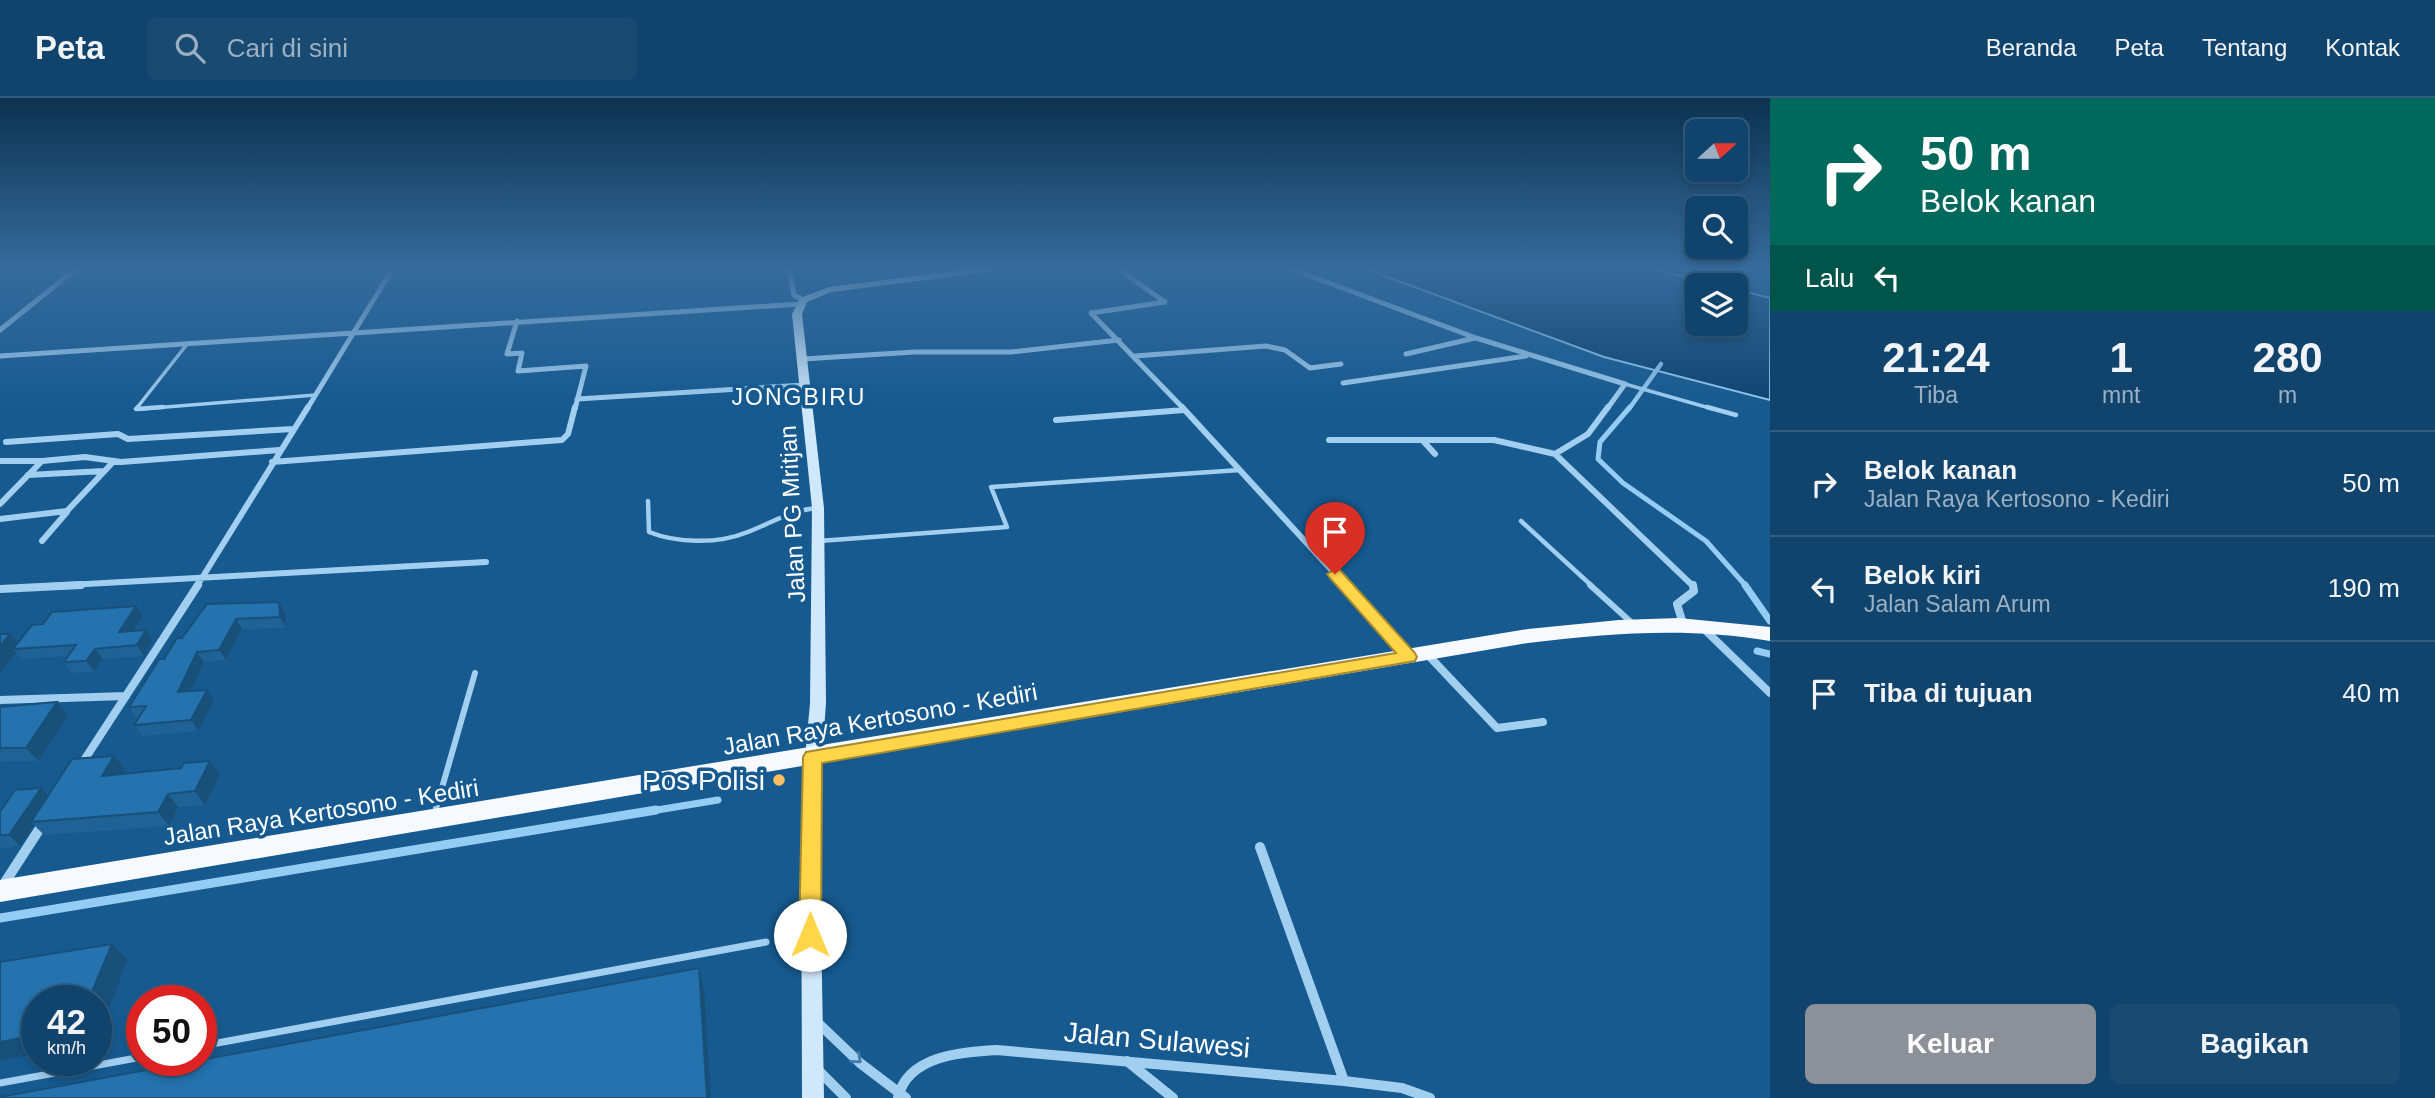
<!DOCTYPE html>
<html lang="id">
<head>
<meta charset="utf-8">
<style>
  :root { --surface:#10446c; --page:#194b72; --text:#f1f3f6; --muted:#9cb0c2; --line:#305c7f; --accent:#8c9099 }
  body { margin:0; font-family:Helvetica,sans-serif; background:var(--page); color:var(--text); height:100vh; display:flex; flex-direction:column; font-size:26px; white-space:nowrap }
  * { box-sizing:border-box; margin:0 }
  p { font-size:23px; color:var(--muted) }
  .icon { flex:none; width:38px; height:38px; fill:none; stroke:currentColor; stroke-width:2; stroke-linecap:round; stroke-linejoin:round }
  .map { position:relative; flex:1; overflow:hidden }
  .side { display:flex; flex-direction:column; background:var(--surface); width:665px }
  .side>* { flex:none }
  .hud { background:#00695c; color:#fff; overflow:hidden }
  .needle { width:46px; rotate:69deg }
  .fabs { position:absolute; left:1685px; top:21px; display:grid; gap:14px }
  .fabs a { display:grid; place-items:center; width:63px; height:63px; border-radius:10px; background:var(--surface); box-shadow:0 4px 10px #0003,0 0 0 2px var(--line); font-size:35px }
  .speed { position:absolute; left:21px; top:887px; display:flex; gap:14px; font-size:35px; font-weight:700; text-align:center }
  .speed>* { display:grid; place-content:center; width:91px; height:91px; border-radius:50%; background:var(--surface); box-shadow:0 4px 10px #0003,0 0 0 2px var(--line); line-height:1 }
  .speed small { font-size:18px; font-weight:400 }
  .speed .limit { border:10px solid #d22; background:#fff; color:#111 }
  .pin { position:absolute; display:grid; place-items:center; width:60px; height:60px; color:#fff; margin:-72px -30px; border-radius:50% 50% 50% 0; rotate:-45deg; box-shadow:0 0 7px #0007 }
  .pin .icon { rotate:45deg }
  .me { position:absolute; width:77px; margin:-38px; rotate:0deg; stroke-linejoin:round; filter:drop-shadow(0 0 5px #0008) }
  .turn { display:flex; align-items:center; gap:24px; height:147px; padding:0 35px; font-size:32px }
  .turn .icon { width:91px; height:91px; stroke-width:2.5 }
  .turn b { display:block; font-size:49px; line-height:60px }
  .then { display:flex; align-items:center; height:66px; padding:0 35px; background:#0003; gap:14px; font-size:26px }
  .eta { display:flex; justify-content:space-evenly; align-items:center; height:119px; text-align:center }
  .eta b { font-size:42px; font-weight:800; line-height:49px }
  .primary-button { display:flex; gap:14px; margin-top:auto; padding:14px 35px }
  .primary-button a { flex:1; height:80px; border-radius:10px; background:var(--accent); color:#fff; font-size:28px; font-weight:800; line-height:80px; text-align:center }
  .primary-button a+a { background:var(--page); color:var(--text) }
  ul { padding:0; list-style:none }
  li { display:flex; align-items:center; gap:21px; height:105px; padding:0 35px; border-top:2px solid var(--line) }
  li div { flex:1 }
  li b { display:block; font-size:26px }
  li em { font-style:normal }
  header { display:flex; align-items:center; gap:42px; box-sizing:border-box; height:98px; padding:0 35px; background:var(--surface); border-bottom:2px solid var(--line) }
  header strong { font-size:33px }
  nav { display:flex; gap:38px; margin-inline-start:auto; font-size:24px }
  .search { width:490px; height:63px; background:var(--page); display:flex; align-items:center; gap:18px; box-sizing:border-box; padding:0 24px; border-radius:10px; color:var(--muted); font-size:26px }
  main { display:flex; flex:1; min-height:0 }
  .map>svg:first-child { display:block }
</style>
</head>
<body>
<header>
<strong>Peta</strong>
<div class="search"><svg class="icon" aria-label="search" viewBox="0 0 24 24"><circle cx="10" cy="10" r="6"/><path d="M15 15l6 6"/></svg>Cari di sini</div>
<nav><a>Beranda</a><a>Peta</a><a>Tentang</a><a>Kontak</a></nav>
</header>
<main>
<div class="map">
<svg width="1770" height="1000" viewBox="0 0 1770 1000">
  <rect width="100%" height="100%" fill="#165a90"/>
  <path fill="#0e426d" stroke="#95ccf3" stroke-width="2" d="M1363 170H1649L1718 187H1698V226H1736V191L1770 200V302L1604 259Z"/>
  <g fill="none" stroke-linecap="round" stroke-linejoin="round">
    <path stroke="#95ccf3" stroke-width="4.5" d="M1629 311 1661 266"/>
    <path stroke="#95ccf3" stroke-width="5" d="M1630 309 1600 344 1598 361 1623 385 1706 443 1746 488"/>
    <path stroke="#95ccf3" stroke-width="7" d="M1745 487 1770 523
      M1757 553 1770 556
      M645 714 718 702"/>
    <path stroke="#95ccf3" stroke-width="9" d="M0 820 656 712"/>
    <path stroke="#a2cff0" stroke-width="3.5" d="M1625 286 1713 311
      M136 311 188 245
      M141 311 315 297"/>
    <path stroke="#a2cff0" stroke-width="4.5" d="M138 309 136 311 163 309
      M1707 309 1736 317
      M648 403 649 434C676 445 718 446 745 435 770 426 788 413 816 410
      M1521 423 1592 488
      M819 443 1007 429 991 389 1240 372"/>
    <path stroke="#a2cff0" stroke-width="6" d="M1590 487 1632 525
      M435 714 475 575"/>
    <path stroke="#a2cff0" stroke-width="7" d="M435 715 436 712
      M201 948 766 844
      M0 985 142 959"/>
    <path stroke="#a2cff0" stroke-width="5" d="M789 170 794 197 803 202
      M1289 170 1476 240 1625 286 1607 311
      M1091 215 1184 311
      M1091 215 1165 204 1117 170
      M517 223 507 256 522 255 518 273 586 268 575 311
      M0 232 77 170
      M1406 256 1475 240
      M0 258 799 206
      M1135 258 1266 248 1285 252 1310 270 1341 266
      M803 261 914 254H1011L1119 242
      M1343 285 1526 258
      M577 301 804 287
      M307 311 393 170"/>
    <path stroke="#a2cff0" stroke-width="6" d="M1182 309 1346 488
      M1056 322 1184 312
      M1329 342H1494L1555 356 1588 336 1608 309
      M6 344 118 336 128 341 293 331
      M1424 344 1435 356
      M1555 356 1693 488
      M0 363H42L0 406
      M42 363 85 359 121 364 279 352
      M272 364 562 342 568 336 575 309
      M28 377 104 373
      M0 421 67 413 114 363
      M42 443 67 414
      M49 488 486 464
      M197 488 308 309"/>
    <path stroke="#a2cff0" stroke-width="8" d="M1345 487 1408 558
      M0 491 81 487
      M1683 526 1677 506 1694 493 1693 487
      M1703 530 1770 595
      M1427 556 1497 630 1543 624
      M0 602 126 598
      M81 667 198 487"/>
    <path stroke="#a2cff0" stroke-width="10" d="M1260 749 1344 983
      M0 792 44 724
      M816 923 860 965 906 1000
      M1127 963 1173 1000
      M817 971 846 1000
      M898 1000C907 957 963 954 997 952L1344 983 1402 990 1430 1000"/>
    <path fill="#d0e8fb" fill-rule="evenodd" d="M977 170H1001L997 173 831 194 807 204 802 216 824 410 826 605 819 704 824 1000H802L801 704 810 605 812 410 792 216 800 200 829 189Z"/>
    <path fill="#f6faff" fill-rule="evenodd" d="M1679 520 1770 529V543C1689 529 1609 535 1528 545L0 804V782L1528 531 1619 522Z"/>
  </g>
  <path fill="#1f6396" d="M207 506 285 515 286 530 242 531 226 562 204 564 190 593 214 603 198 633 142 638 134 627 139 619 137 620 129 609 164 561 182 540Z
    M136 508 143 518 134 533 146 532 153 542 144 558 103 561 94 573 72 575 64 564 68 558 22 561 16 555 0 575V536L18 545 43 526Z
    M57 604 68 618 38 663 0 664V609Z
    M210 663 220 677 205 707 178 709 169 728 44 737 34 727 20 748 0 750V714L41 690 48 698 125 671 123 676 181 670Z"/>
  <path fill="#19507a" d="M279 504 285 515 286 530 280 519Z
    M136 508 143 518 126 544 119 534Z
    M236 521 242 531 226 562 219 552Z
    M146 532 153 542 144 558 137 547Z
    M10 536 21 549 13 551 16 555 0 576V548Z
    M95 551 103 561 94 573 86 563Z
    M197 554 204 564 185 604 178 594Z
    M207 592 214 603 198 633 191 622Z
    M57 604 68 618 38 663 26 650Z
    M114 658 125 671 114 691 102 678Z
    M210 663 220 677 205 707 195 693Z
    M41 690 52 701 31 724 34 727 20 748 9 737Z
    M168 696 178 709 169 728 158 714Z
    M112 846 128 862 96 941V903H88Z
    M699 870 704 891 711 1000H707Z
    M37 937V956L0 962V944Z"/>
  <path fill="#2473af" stroke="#19507a" stroke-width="2" d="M279 504 280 519 236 521 219 552 197 554 178 594 207 592 191 622 134 627 146 608 129 609 159 561H164L177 540H182L207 506Z
    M136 508 119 534 146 532 137 547 95 551 86 563 64 564 76 547 13 551 32 527 43 526 52 514Z
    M0 536H10L0 548Z
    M57 604 26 650H0V609Z
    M114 658 102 678 181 670 184 665 210 663 195 693 168 696 158 714 31 724 72 661Z
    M41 690 9 737H0V714L15 692Z
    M112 846 88 903H37V937L0 944V864Z
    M699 870 707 1000H0V999Z"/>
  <defs><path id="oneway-chevron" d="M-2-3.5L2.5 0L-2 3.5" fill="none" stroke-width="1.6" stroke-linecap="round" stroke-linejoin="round" transform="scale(1.75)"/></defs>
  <use stroke="#407dad" href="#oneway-chevron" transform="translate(857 961) rotate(41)"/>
  <linearGradient id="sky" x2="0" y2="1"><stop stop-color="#0c324f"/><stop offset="0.55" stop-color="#366b9c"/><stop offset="1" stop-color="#366b9c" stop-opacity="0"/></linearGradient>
  <rect width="1770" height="310" fill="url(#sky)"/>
  <path fill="#ffd54a" stroke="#a68a30" stroke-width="2" d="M1335 471 1340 472 1415 555 1417 559 1415 563 822 665 821 837 818 844 810 847 802 844 799 837 803 659 806 654 1396 555 1329 479 1327 476Z"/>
  <circle fill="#ffbe62" stroke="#165a90" stroke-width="2.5" cx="779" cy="682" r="7"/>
  <g text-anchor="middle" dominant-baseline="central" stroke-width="7" stroke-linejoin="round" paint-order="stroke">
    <g font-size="23" letter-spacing="2" fill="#fff" stroke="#165a90">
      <text x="799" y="299">JONGBIRU</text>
    </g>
    <g font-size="24" fill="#fff" stroke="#165a90">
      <text transform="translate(792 416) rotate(-93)">Jalan PG Mritjan</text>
      <text transform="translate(880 621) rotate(-10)">Jalan Raya Kertosono - Kediri</text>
      <text transform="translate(321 714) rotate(-9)">Jalan Raya Kertosono - Kediri</text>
    </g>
    <g font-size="28" fill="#fff" stroke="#165a90" text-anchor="end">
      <text x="765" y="682">Pos Polisi</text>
    </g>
    <g font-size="28" fill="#fff" stroke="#165a90">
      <text transform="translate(1157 942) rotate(5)">Jalan Sulawesi</text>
    </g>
  </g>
</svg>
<div class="fabs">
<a><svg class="needle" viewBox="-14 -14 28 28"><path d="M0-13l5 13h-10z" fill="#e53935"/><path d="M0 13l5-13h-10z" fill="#9cb0c2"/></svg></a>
<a><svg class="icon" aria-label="search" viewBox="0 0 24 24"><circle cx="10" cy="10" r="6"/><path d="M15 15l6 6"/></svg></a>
<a><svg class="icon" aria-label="layers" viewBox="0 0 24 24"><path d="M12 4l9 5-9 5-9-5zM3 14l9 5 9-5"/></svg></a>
</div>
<div class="speed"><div>42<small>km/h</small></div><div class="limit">50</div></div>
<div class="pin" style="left:1335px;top:476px;background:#d93025"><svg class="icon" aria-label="arrive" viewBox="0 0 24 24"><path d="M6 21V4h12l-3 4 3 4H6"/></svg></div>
<svg class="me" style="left:810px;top:837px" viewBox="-20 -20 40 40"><circle r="19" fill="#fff"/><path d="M0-13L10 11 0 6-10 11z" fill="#ffd54a"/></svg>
</div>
<section class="side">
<div class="hud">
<div class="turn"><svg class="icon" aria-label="right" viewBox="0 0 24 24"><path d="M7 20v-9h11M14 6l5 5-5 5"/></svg><div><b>50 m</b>Belok kanan</div></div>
<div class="then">Lalu<svg class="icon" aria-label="left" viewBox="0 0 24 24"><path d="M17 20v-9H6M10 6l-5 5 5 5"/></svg></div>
</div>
<div class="eta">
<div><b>21:24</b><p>Tiba</p></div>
<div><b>1</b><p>mnt</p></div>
<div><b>280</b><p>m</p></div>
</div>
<ul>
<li><svg class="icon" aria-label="right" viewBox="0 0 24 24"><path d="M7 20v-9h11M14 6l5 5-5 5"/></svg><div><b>Belok kanan</b><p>Jalan Raya Kertosono - Kediri</p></div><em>50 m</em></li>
<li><svg class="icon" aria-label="left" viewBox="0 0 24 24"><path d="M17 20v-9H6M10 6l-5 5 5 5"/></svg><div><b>Belok kiri</b><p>Jalan Salam Arum</p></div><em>190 m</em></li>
<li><svg class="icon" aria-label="arrive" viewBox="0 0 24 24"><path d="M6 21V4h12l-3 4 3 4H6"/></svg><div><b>Tiba di tujuan</b></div><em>40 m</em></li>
</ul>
<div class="primary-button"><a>Keluar</a><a>Bagikan</a></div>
</section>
</main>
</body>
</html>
